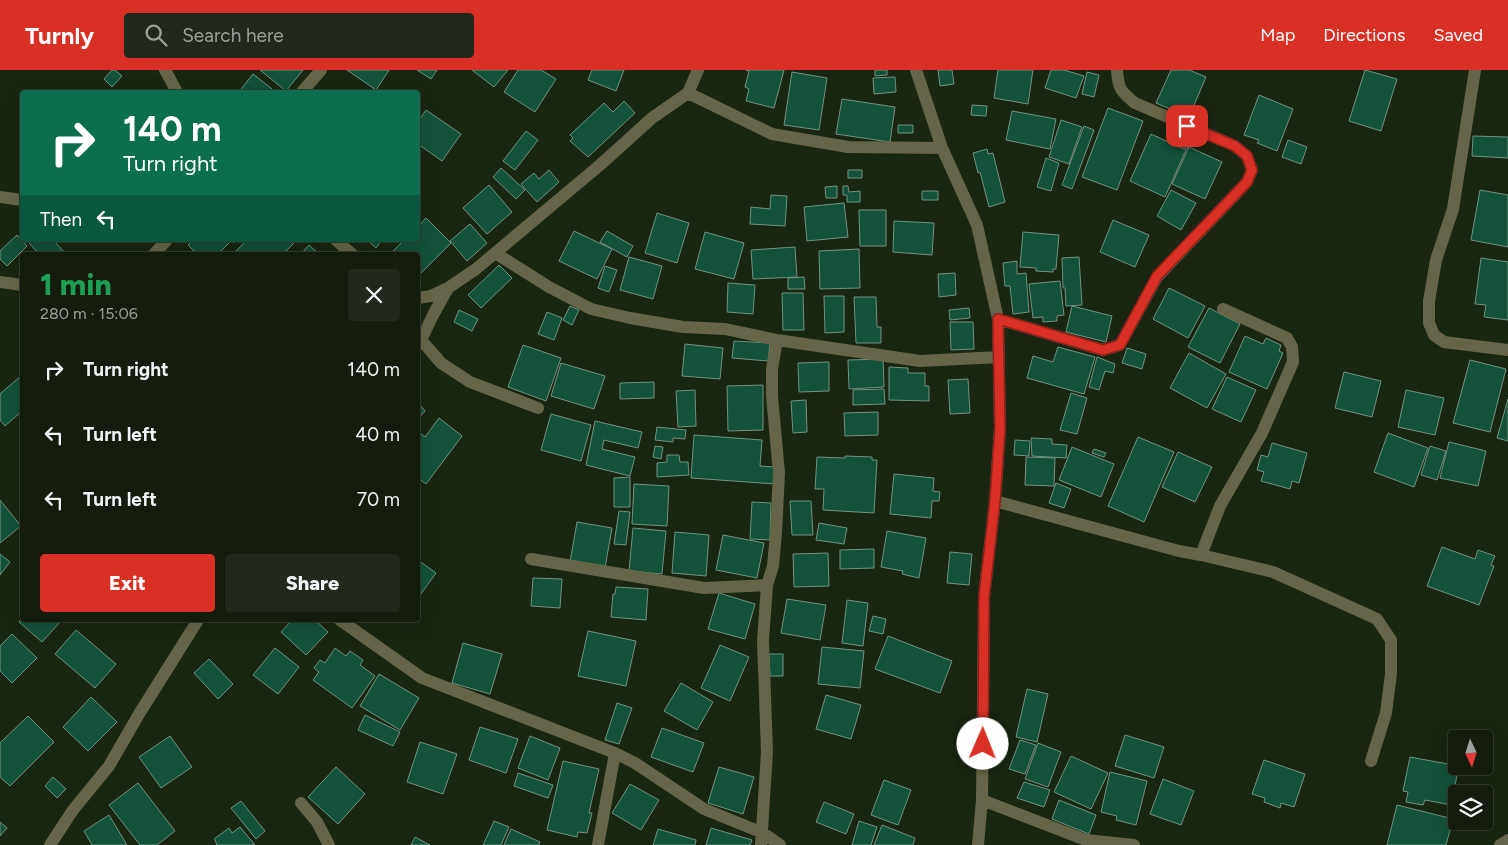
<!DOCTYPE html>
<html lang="en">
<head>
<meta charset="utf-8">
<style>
  :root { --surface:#131c0d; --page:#20291b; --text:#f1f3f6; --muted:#9da19d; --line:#323a2e; --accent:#d93025 }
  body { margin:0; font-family:Figtree,sans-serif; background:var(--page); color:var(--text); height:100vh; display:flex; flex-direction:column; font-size:19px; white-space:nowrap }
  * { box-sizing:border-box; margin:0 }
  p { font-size:16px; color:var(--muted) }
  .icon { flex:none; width:28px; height:28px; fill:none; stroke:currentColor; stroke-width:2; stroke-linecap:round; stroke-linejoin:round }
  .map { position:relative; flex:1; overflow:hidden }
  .side { position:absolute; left:20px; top:182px; width:400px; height:370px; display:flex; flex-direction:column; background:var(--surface); border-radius:5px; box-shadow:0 5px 20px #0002,0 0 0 1px var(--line) }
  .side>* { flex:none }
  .banner { position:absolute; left:20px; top:20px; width:400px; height:152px; border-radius:5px; box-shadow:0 5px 20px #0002,0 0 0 1px var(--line); background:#0b6e4f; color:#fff; overflow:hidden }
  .needle { width:32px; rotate:176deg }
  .buttons { position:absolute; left:1448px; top:660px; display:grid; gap:10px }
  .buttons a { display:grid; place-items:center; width:45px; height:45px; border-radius:5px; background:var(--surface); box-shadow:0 5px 20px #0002,0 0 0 1px var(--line); font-size:25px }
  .pin { position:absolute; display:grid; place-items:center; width:42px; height:42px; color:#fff; margin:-21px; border-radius:10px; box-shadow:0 2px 8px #0006 }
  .me { position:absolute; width:55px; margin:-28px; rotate:1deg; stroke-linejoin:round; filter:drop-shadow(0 0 4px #0008) }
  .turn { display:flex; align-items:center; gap:18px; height:105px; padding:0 20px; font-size:22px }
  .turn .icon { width:65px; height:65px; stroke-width:2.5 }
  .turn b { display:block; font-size:35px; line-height:42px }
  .then { display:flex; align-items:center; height:48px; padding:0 20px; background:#0003; gap:10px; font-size:19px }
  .round { display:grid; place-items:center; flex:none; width:52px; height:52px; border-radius:5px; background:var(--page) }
  .headline { display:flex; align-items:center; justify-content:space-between; height:85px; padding:0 20px }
  h1 { font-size:30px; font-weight:800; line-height:38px; color:#1e9e55 }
  .primary-button { display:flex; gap:10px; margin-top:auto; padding:10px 20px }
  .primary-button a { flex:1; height:58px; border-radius:5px; background:var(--accent); color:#fff; font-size:20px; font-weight:800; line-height:58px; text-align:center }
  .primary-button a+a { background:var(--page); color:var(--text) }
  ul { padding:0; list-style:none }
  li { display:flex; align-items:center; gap:15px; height:65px; padding:0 20px }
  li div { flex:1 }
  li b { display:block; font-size:19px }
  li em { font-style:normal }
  header { display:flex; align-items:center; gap:30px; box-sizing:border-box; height:70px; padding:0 25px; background:var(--accent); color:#fff }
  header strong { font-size:24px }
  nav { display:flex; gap:28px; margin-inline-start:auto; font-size:18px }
  .search { width:350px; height:45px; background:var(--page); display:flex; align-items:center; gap:12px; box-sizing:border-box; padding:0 18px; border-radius:5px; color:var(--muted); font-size:19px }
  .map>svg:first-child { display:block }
</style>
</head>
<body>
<header>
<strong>Turnly</strong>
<div class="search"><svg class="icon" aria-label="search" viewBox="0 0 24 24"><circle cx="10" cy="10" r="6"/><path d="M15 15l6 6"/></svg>Search here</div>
<nav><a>Map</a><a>Directions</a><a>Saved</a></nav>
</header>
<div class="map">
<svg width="1508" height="775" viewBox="0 0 1508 775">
  <rect width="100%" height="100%" fill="#192611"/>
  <path fill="#12513a" stroke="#729282" d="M112 0H115L122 6 112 17 104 9Z
    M260 0H303L286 21Z
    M347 0H389L376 20Z
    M417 0H437L431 9Z
    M472 0H508L494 17Z
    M518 0H541L556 9 535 42 504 22Z
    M592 0H624L616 21 588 10Z
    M746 0H784L774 38 746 31 749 19 745 17 749 1Z
    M875 0H887V5L875 6Z
    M938 0H952L954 14 940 16Z
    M998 0H1033L1028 34 994 28Z
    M1051 0H1064L1084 6 1076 28 1045 18Z
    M1171 0H1189L1206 7 1189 47 1156 33Z
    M1365 0 1397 9 1381 61 1349 51Z
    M792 2 827 8 819 60 784 55Z
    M1087 2 1099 5 1094 27 1082 24Z
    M253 4 276 22H239Z
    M895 7 896 22 874 24 873 8Z
    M1259 25 1293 39 1277 81 1257 73 1259 70 1244 65Z
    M842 29 895 37 890 72 836 64Z
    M624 31 635 43 588 87 570 71 573 68 570 65 604 33 613 42Z
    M972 35 987 36 986 46 971 45Z
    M1108 38 1143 51 1117 120 1082 107Z
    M426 40 461 64 442 91 418 74V52Z
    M1012 41 1056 49 1050 79 1006 70Z
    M1061 50 1082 57 1069 94 1049 87Z
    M898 55H913V63H898Z
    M1084 56 1094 60 1072 119 1062 115Z
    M526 61 538 70 515 100 503 91Z
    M1179 63 1192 70 1187 79 1174 72Z
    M1151 64 1186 80 1165 127 1130 111Z
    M1473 66 1508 67V88L1472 86Z
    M1288 70 1307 77 1301 94 1282 87Z
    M1189 77 1222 92 1205 129 1172 114Z
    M987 79 988 84 993 83 1005 132 989 137 980 102 978 103 973 83Z
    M1046 88 1059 93 1051 121 1037 117Z
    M501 98 525 120 516 129 493 107Z
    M549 100 559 112 537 132 521 114 534 103 539 109Z
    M848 100H862V108H848Z
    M489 115 512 142 487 164 463 138Z
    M837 116V128H826L825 117Z
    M843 116H848L849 122 860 121V132H847V125H843Z
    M1171 120 1196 133 1181 160 1157 146Z
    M1480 120 1508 125V177L1471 170Z
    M922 121H938V130H922Z
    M771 125 787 126 785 156 750 154 751 137 770 139Z
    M844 133 848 167 807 171 804 137Z
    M859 140H886V176H860Z
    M657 143 689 153 677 193 645 183Z
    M426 148 451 173 418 206V185L390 184 404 170H418V157Z
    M1113 150 1149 165 1135 197 1100 182Z
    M894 151 934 153 932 185 893 182Z
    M470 154 487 173 467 191 450 171Z
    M574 161 612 179 597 209 559 191Z
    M607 161 633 176 627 187 600 172Z
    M705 162 744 173 734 209 695 199Z
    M1023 162 1059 165 1056 199H1053V202L1036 201V198L1020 197Z
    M17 165 27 176 7 196 0 189V181Z
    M26 170H53L67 185H40Z
    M193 170H229L231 171 217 185H198L188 175Z
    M247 170H292L295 172 282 185H232Z
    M367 170H382L376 178Z
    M309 175 320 185H300Z
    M795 177 797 207 753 209 751 180Z
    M859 179 860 218 820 219 819 181Z
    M629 187 662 196 653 229 620 220Z
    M1079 187 1082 235 1066 236 1065 218H1063L1062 188Z
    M1481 188 1508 192V250L1484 247 1486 235 1475 234Z
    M1017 191V204L1026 203 1029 242 1013 244 1010 216H1005L1003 193Z
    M499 195 512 208 481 238 468 225Z
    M605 196 617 200 609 222 598 218Z
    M955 203 956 225 939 227 938 204Z
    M804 207 805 219H788V208Z
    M1060 211 1064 245 1057 246V251L1043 252V247L1033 248 1029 214Z
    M728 213 755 215 753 244 727 242Z
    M1169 218 1205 236 1188 268 1153 249Z
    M782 223H803L804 260H783Z
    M824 226H844V262L825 263Z
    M854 227H876L877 257H881V273H856Z
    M570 236 579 240 572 255 563 250Z
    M1072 236 1112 246 1106 272 1066 262Z
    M969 238 970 248 950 250 949 240Z
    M1209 238 1240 254 1220 293 1188 277Z
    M459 240 478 249 472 261 454 252Z
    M547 242 562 248 554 270 538 264Z
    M950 252H973L974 279 951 280Z
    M1245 266 1263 274 1266 268 1281 275 1279 281 1283 283 1267 319 1229 302Z
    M734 271 770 273 768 291 732 288Z
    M685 274 723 278 720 309 682 306Z
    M523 275 561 288 546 331 508 317Z
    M1058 277 1095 287 1084 324 1027 308 1033 286 1053 292Z
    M1127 278 1146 284 1142 299 1122 293Z
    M1189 283 1226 304 1207 338 1170 318Z
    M1097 287 1115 294 1113 303 1105 301 1099 320 1089 317Z
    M883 289 884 317 849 319 848 290Z
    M1470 290 1506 299 1490 362 1453 353Z
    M829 292V321L799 322 798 293Z
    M561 293 605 306 594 339 551 326Z
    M889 297 908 298V303H925V316H929V331L889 330Z
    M1344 302 1381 311 1372 347 1335 338Z
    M22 305V341L5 356 0 350V324Z
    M1227 307 1256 320 1241 352 1212 339Z
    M968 309 970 343 950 344 948 310Z
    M654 312V328L620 329V313Z
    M763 315V360L728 361 727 316Z
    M884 319 885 334 853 335V320Z
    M695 320 696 356 678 357 676 321Z
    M1406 320 1444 328 1435 365 1398 357Z
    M1071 323 1087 328 1077 364 1060 360Z
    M1508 329V371L1497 368Z
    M806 330 807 362 793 363 791 331Z
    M418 333 425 341 418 349Z
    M878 342V365L845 366 844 343Z
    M551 344 591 355 581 391 541 380Z
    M439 348 462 366 426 414 418 408V364L419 362 425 367Z
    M595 351 642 362 638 378 604 370 602 379 635 387 630 406 586 395Z
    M657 357 686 360 685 369 673 368V372L655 370Z
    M1388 363 1428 378 1414 417 1374 402Z
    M694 365 762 370 760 396 776 397 775 414 691 408Z
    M1138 367 1174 382 1144 452 1108 436Z
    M1031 368 1052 369V374L1067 375 1066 388 1032 386Z
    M1015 370 1030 371 1029 386 1014 385Z
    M1449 372 1486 381 1478 416 1440 408Z
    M1272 373 1307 383 1299 413 1292 411 1290 419 1261 411 1264 402 1257 400 1261 385 1268 387Z
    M655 376 663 377 661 389 653 387Z
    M1430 376 1446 381 1437 410 1421 405Z
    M1072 377 1114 394 1101 427 1059 410Z
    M1094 379 1106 383 1104 387 1092 383Z
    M1178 382 1212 397 1195 432 1162 417Z
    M667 385H679L680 392H688L689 405 657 407V393L667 392Z
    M845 386 872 387V390H877L874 443 823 440 824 419H815L817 387 845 388Z
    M1026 387 1055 388 1054 416 1025 415Z
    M894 404 934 408 933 421 940 422 939 431H932L931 448 890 444Z
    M630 407V437H614V408Z
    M1056 413 1071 419 1064 438 1049 433Z
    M634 414 669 416 667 456 632 454Z
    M0 430 21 456 0 473Z
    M790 431H811L813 465H792Z
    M752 432 771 433 770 470 750 469Z
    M619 441 630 442 626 475 614 474Z
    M577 452 612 458 605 498 570 492Z
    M819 453 847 458 844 474 816 470Z
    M633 458 666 461 662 504 629 501Z
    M887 461 926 468 919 508 902 504 903 501 881 497Z
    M675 462 709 465 706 506 672 503Z
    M723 465 764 473 757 508 716 500Z
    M1442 477 1475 489 1478 480 1495 486 1491 495 1494 496 1479 535 1427 516Z
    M874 479V498L840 499V480Z
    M950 482 972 484 969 515 947 513Z
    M828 483 829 516 794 517 793 484Z
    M0 484 10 492 0 505Z
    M418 490 436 503 418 528Z
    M533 508 562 509 560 538 531 536Z
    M616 517 648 519 646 550 611 547 613 524H615Z
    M719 523 755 534 745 569 708 559Z
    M787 529 826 535 820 570 781 563Z
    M847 530 868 533 863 576 842 573Z
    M873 546 886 549 883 564 869 561Z
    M22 548V550H62L42 572 19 552Z
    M292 550H315L328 562 306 585 281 562Z
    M76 560 116 594 95 618 55 584Z
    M588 561 636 571 626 616 578 606Z
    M12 564 37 588 12 613 0 601V576Z
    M888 566 952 591 940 623 875 599Z
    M463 573 502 584 490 624 452 613Z
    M720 575 749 587 730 631 701 618Z
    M822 577 864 581 860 618 818 614Z
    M275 578 299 597 278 624 253 605Z
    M335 578 346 586 350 581 363 590 360 595 375 606 352 638 313 610 319 602 314 598 320 590 325 593Z
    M769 584H783V606H770Z
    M209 589 233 614 218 629 194 603Z
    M379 604 419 628 400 660 360 636Z
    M681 613 713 632 697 660 664 641Z
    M1027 619 1048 624 1037 672 1016 667Z
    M826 625 861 635 851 669 816 659Z
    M91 627 117 652 88 681 63 657Z
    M617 633 632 638 619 674 605 670Z
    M365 645 400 662 393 676 358 660Z
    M28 646 54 672 10 716 0 707V673Z
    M480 657 518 669 506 703 469 690Z
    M662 658 704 673 693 702 651 687Z
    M1125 665 1164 677 1154 708 1115 696Z
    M170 666 192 697 161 718 139 687Z
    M530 666 560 678 548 710 518 698Z
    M1020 670 1036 675 1025 704 1009 699Z
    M420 672 457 684 443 724 407 712Z
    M1038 673 1061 682 1048 717 1025 709Z
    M1071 686 1108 703 1091 739 1054 722Z
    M1410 687 1459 696 1451 735 1425 730 1423 735 1406 732 1408 722 1403 721Z
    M1264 690 1305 704 1294 737 1281 733 1280 738 1264 732 1265 728 1252 724Z
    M563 691 599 699 589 743H592L587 763 578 762 577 767 547 760Z
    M336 697 365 724 338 754 308 727Z
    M719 697 754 707 743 744 708 733Z
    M1110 702 1147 711 1136 755 1116 750 1117 746 1101 742Z
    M518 703 553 715 548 728 514 716Z
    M53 707 66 719 57 728 45 716Z
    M1163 709 1194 721 1181 755 1150 744Z
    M884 710 911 720 898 755 871 745Z
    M1024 712 1050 720 1044 737 1017 728Z
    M138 713 175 761 157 775H140L109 735Z
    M630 714 659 730 641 760 612 743Z
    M1059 730 1096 745 1089 764 1052 749Z
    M241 731 265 761 256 769 231 738Z
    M824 732 854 744 846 764 816 752Z
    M1397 735 1453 749 1446 775H1387Z
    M109 745 127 775H92L84 761Z
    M494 751 509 757 501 775H483Z
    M859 751 877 757 871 775H852Z
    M0 752 7 758 0 766Z
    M882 755 915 768 913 775H874Z
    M240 757 255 775H216L217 774 214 769 229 758 232 763Z
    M711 758 752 770 750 775H706Z
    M511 759 540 772 539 775H504Z
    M658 759 696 770 695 775H653Z
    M415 767 430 775H411Z"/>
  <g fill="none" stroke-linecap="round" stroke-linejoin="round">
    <path stroke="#676549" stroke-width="12" d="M165 0 177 22
      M916 0 942 78 977 155 998 249 1000 358 995 431 984 527 982 730 978 775
      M1475 0 1453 139 1436 190 1429 231V253L1434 265 1444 272 1508 280
      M302 22 321 0
      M688 23 772 64 848 77 942 78
      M0 127 22 130
      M336 170 353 185
      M495 183 549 217 591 239 630 248 683 257 725 259 777 270 920 291 999 287
      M153 185 167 170
      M0 212 22 215
      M448 218 433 245 421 270 441 293 470 312 538 338
      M418 228 431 226 448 218 476 199 600 95 652 48 688 23 698 0
      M998 249 1103 280 1120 275 1157 207 1247 112 1252 100 1247 86 1235 76 1135 33C1121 22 1118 18 1117 0
      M995 431 1179 481 1201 485 1220 436 1262 363 1293 292 1292 277 1287 268 1223 239
      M1201 485 1273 502 1377 549 1391 570V604L1386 643 1371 691
      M531 489 704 518 767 515 773 496 776 463 779 403 772 326V299L777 270
      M340 550 422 608 615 683 635 693 704 739 763 763 780 775
      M982 730 1086 770 1134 775
      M301 733 317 752 329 775
      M50 775 73 740 109 696 139 644 198 550
      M598 775 615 683
      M761 775 767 682 763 570 767 515
      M1500 775 1508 770"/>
  </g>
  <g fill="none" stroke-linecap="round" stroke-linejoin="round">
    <g stroke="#8d1f18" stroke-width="12">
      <path id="route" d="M983 674 984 527 995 431 1000 358 998 249 1103 280 1120 275 1157 206 1247 112 1252 100 1247 86 1235 76 1187 56"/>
    </g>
    <use href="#route" stroke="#d93025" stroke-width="9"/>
  </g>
</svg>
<div class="buttons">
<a><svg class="needle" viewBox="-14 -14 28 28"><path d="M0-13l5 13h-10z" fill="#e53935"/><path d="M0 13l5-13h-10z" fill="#9da19d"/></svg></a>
<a><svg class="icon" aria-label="layers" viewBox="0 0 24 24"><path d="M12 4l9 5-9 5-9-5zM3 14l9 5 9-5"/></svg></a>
</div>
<div class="pin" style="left:1187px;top:56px;background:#d93025"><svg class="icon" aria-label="arrive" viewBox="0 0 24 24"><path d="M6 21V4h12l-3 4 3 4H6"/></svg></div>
<svg class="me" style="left:983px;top:674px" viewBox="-20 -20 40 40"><circle r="19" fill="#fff"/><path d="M0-13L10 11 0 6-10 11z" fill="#d93025"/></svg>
<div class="banner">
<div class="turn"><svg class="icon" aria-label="right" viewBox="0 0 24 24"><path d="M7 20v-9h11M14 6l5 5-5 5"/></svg><div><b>140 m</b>Turn right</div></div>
<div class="then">Then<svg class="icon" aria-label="left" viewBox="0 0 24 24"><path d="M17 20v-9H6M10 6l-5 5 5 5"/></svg></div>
</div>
<section class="side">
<div class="headline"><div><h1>1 min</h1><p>280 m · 15:06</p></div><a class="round"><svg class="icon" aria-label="close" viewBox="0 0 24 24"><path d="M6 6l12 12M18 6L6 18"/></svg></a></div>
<ul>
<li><svg class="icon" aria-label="right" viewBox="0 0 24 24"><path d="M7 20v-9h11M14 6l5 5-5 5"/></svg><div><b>Turn right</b></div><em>140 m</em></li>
<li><svg class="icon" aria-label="left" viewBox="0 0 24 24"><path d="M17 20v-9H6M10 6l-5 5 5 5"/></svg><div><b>Turn left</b></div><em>40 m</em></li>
<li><svg class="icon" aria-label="left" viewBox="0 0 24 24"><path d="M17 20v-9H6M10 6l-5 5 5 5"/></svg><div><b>Turn left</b></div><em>70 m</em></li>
</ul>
<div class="primary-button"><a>Exit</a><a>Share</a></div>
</section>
</div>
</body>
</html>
